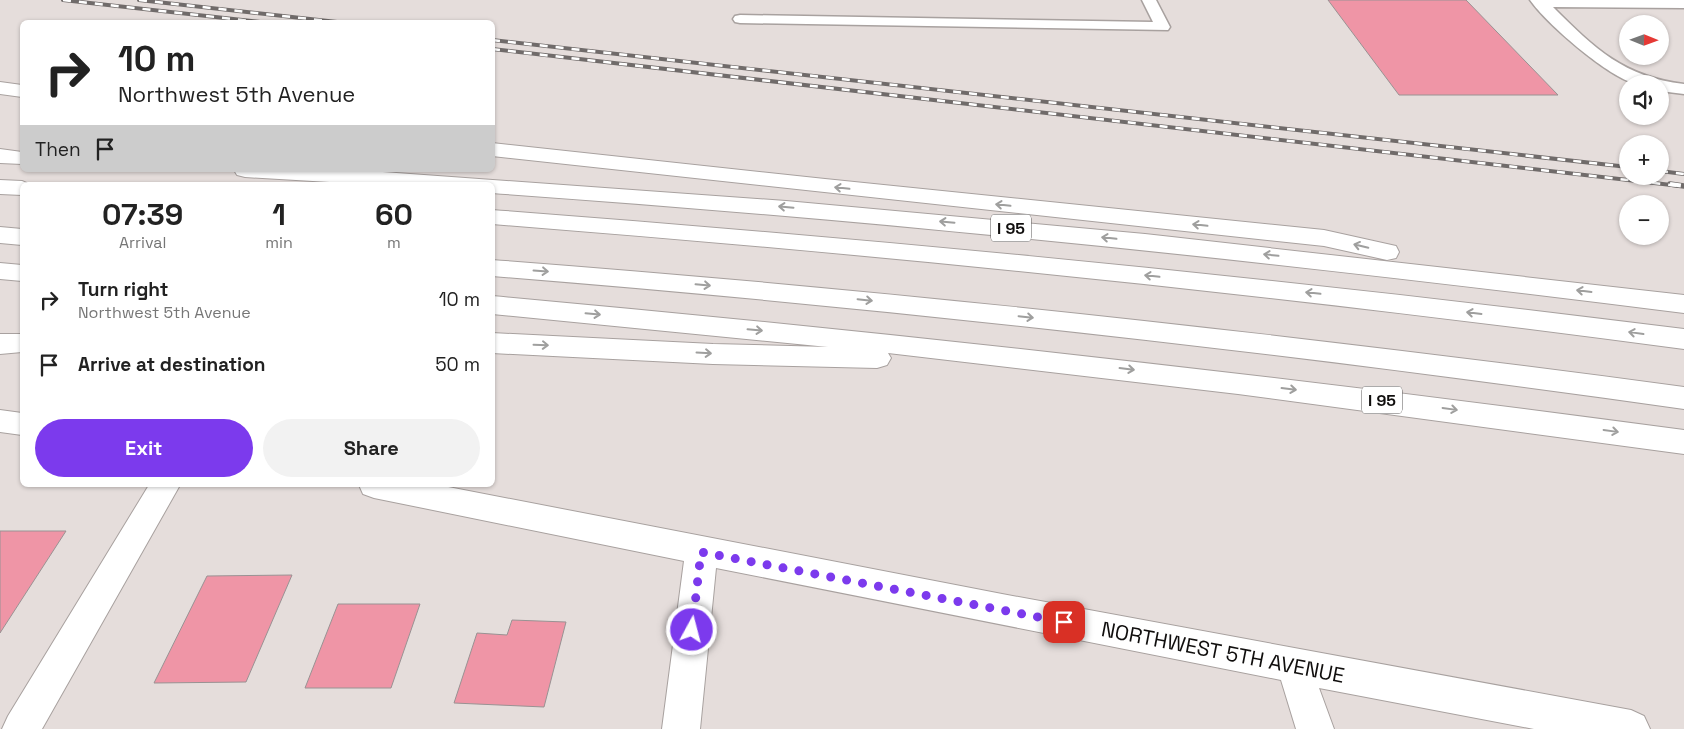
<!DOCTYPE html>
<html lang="en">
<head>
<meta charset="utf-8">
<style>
  :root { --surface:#fff; --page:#f2f2f2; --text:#222; --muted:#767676; --accent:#7c3aed }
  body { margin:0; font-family:"Space Grotesk",sans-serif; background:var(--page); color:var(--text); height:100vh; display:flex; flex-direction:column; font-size:19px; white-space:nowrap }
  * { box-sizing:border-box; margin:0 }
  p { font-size:16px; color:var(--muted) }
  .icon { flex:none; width:28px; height:28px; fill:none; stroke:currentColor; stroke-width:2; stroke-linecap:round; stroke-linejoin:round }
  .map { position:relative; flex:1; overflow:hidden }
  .panel { position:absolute; left:20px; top:182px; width:475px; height:305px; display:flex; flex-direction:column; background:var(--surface); border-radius:8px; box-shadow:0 1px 4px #0004 }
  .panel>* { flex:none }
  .top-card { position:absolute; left:20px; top:20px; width:475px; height:152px; border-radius:8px; box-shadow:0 1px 4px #0004; background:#fff; color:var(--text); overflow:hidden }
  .needle { width:32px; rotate:91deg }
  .fabs { position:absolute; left:1619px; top:15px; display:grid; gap:10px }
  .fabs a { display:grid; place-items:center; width:50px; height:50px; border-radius:50%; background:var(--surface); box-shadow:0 1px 4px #0004; font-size:25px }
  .pin { position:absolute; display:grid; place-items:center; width:42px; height:42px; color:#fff; margin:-21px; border-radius:10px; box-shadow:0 2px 8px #0006 }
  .me { position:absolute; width:55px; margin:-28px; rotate:7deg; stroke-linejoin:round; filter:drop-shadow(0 0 4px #0008) }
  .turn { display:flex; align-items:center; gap:18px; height:105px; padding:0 15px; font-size:22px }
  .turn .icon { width:65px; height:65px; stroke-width:2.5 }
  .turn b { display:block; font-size:35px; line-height:42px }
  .then { display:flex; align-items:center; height:48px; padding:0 15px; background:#0003; gap:10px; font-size:19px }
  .eta { display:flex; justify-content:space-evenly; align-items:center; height:85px; text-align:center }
  .eta b { font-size:30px; font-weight:600; line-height:35px }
  .cta { display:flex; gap:10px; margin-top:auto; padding:10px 15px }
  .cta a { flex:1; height:58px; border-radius:30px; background:var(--accent); color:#fff; font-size:20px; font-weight:600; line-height:58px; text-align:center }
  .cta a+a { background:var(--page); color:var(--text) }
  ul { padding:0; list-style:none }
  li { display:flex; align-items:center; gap:15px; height:65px; padding:0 15px }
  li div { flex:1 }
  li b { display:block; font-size:19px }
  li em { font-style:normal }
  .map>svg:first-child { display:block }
</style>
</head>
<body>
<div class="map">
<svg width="1684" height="729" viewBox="0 0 1684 729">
  <rect width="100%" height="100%" fill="#e5dddb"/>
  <path fill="#ef95a6" stroke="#999293" d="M1328 0H1466L1558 95H1399Z
    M0 531H66L0 633Z
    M292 575 246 682 154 683 207 576Z
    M338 604H420L391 688H305Z
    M512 620 566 622 544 707 454 703 477 633 507 635Z"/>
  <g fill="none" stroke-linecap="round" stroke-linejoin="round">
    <g stroke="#a8a19f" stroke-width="3">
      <path id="lane" d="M1142 0H1156L1170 27 1168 30 740 23 735 22 733 19 735 16 740 15 1153 22Z
        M1530 0H1684V8L1553 7C1595 49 1624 77 1684 84V94L1660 91V84C1651 84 1641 85 1633 83 1605 74 1547 24 1530 0Z"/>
    </g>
    <g stroke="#a8a19f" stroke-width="2">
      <path id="street" d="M0 410 22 413V435L0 432Z
        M149 485H180L42 729H2L8 716Z
        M359 485H438L1002 594 1631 710 1644 716 1650 729H1534L1319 688 1334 729H1296L1281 680 716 568 700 729H662L684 561 374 498 363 494Z"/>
    </g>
    <g stroke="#a8a19f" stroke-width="2">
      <path id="highway" d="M0 82 22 85V97L0 94Z
        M492 143 825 179 1324 230 1396 246 1399 252 1396 258 1387 260 1324 246 492 156Z
        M0 149 22 152V164L0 163Z
        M234 170H355L786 201 1145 234 1684 295V313C1288 263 891 221 492 193V185H380L245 177 237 175Z
        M0 180 22 181 31 185H22V195L0 194Z
        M492 210C891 240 1288 279 1684 329V349C1288 296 891 255 492 224Z
        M0 227 22 229V245L0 243Z
        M492 260C891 290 1288 334 1684 387V409C1288 353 891 308 492 276Z
        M0 263 22 265V281L0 279Z
        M492 296C891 332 1288 377 1684 430V454L1238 394 888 353 891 358 887 365 877 368 713 364 492 353V333L713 344 828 347 492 314Z
        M0 334H22V352L0 354Z"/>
    </g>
    <use href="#lane" fill="#fff" fill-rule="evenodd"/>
    <use href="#street" fill="#fff" fill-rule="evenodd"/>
    <use href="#highway" fill="#fff" fill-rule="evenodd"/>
    <g stroke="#706b6a" stroke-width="4">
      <path id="rail-far1" d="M63 0 260 22
        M139 0 337 22
        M492 40 1628 167
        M492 49 1680 186
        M1660 171 1684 174"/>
    </g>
    <g stroke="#706b6a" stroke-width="5.5">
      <path id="rail" d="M1670 184 1684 186"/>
    </g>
    <use href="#rail-far1" stroke="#fff" stroke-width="2.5" stroke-dasharray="8" stroke-linecap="butt"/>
    <use href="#rail" stroke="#fff" stroke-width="4" stroke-dasharray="11" stroke-linecap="butt"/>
  </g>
  <defs><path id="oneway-shaft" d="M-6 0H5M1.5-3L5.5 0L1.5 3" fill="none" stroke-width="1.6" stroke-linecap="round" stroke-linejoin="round" transform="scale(1.25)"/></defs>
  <g stroke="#9f9f9e">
    <use href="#oneway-shaft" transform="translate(842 188) rotate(-174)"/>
    <use href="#oneway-shaft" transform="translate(1003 205) rotate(-174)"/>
    <use href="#oneway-shaft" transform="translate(786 207) rotate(-175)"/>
    <use href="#oneway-shaft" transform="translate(947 222) rotate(-175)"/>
    <use href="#oneway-shaft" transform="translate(1200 225) rotate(-174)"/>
    <use href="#oneway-shaft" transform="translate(1109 238) rotate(-174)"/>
    <use href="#oneway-shaft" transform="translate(1361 246) rotate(-167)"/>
    <use href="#oneway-shaft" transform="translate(1271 255) rotate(-174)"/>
    <use href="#oneway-shaft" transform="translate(541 271) rotate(4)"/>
    <use href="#oneway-shaft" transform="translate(1152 276) rotate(-174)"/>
    <use href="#oneway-shaft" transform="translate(703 285) rotate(5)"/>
    <use href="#oneway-shaft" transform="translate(1584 291) rotate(-173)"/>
    <use href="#oneway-shaft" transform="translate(1313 293) rotate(-174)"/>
    <use href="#oneway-shaft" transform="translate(865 300) rotate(6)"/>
    <use href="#oneway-shaft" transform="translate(1474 313) rotate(-173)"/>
    <use href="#oneway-shaft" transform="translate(593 314) rotate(5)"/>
    <use href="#oneway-shaft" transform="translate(1026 317) rotate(6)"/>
    <use href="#oneway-shaft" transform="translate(755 330) rotate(5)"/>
    <use href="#oneway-shaft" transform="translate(1636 333) rotate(-172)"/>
    <use href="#oneway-shaft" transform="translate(541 345) rotate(2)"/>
    <use href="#oneway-shaft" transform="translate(704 353) rotate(3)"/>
    <use href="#oneway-shaft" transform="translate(1127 369) rotate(7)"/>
    <use href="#oneway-shaft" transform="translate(1289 389) rotate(7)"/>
    <use href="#oneway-shaft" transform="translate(1450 409) rotate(8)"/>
    <use href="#oneway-shaft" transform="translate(1611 431) rotate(8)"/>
  </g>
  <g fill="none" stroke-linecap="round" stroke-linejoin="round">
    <path stroke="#7c3aed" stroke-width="9" stroke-dasharray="0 16.2" d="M692 630 701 552 1064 622"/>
  </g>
  <g text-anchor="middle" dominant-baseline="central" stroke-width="4" stroke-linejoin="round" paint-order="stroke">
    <g fill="#fff" stroke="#585656" stroke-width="1">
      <rect x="991" y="214.5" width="40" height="27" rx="4"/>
      <rect x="1362" y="386.5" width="40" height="27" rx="4"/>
    </g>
    <g font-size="16" font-weight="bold" fill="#100e0d">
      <text x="1011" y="228">I 95</text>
      <text x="1382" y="400">I 95</text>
    </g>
    <g font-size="21" fill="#100e0d" stroke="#fff">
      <text transform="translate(1223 652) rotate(11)">NORTHWEST 5TH AVENUE</text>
    </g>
  </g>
</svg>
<div class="fabs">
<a><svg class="needle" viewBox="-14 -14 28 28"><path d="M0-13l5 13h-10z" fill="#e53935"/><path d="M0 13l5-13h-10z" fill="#767676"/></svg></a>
<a><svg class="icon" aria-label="sound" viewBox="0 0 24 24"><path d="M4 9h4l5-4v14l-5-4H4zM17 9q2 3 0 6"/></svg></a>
<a>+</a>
<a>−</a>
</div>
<div class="pin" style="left:1064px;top:622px;background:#d93025"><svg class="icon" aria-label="arrive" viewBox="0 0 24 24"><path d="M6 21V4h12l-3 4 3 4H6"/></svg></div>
<svg class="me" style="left:692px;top:630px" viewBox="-20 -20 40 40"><circle r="17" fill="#7c3aed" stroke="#fff" stroke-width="3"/><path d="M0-11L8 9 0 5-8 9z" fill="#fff"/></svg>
<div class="top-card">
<div class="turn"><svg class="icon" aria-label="right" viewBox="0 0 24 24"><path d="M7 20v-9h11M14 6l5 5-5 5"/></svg><div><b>10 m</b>Northwest 5th Avenue</div></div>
<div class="then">Then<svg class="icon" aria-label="arrive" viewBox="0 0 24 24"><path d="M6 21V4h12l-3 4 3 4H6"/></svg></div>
</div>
<section class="panel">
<div class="eta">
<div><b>07:39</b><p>Arrival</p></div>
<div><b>1</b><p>min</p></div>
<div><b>60</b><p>m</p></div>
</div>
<ul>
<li><svg class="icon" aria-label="right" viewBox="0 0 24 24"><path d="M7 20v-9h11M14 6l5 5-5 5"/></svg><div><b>Turn right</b><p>Northwest 5th Avenue</p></div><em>10 m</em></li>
<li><svg class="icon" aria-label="arrive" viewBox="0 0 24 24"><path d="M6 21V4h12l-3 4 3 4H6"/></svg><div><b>Arrive at destination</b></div><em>50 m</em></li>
</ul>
<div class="cta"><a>Exit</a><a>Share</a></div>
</section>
</div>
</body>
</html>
